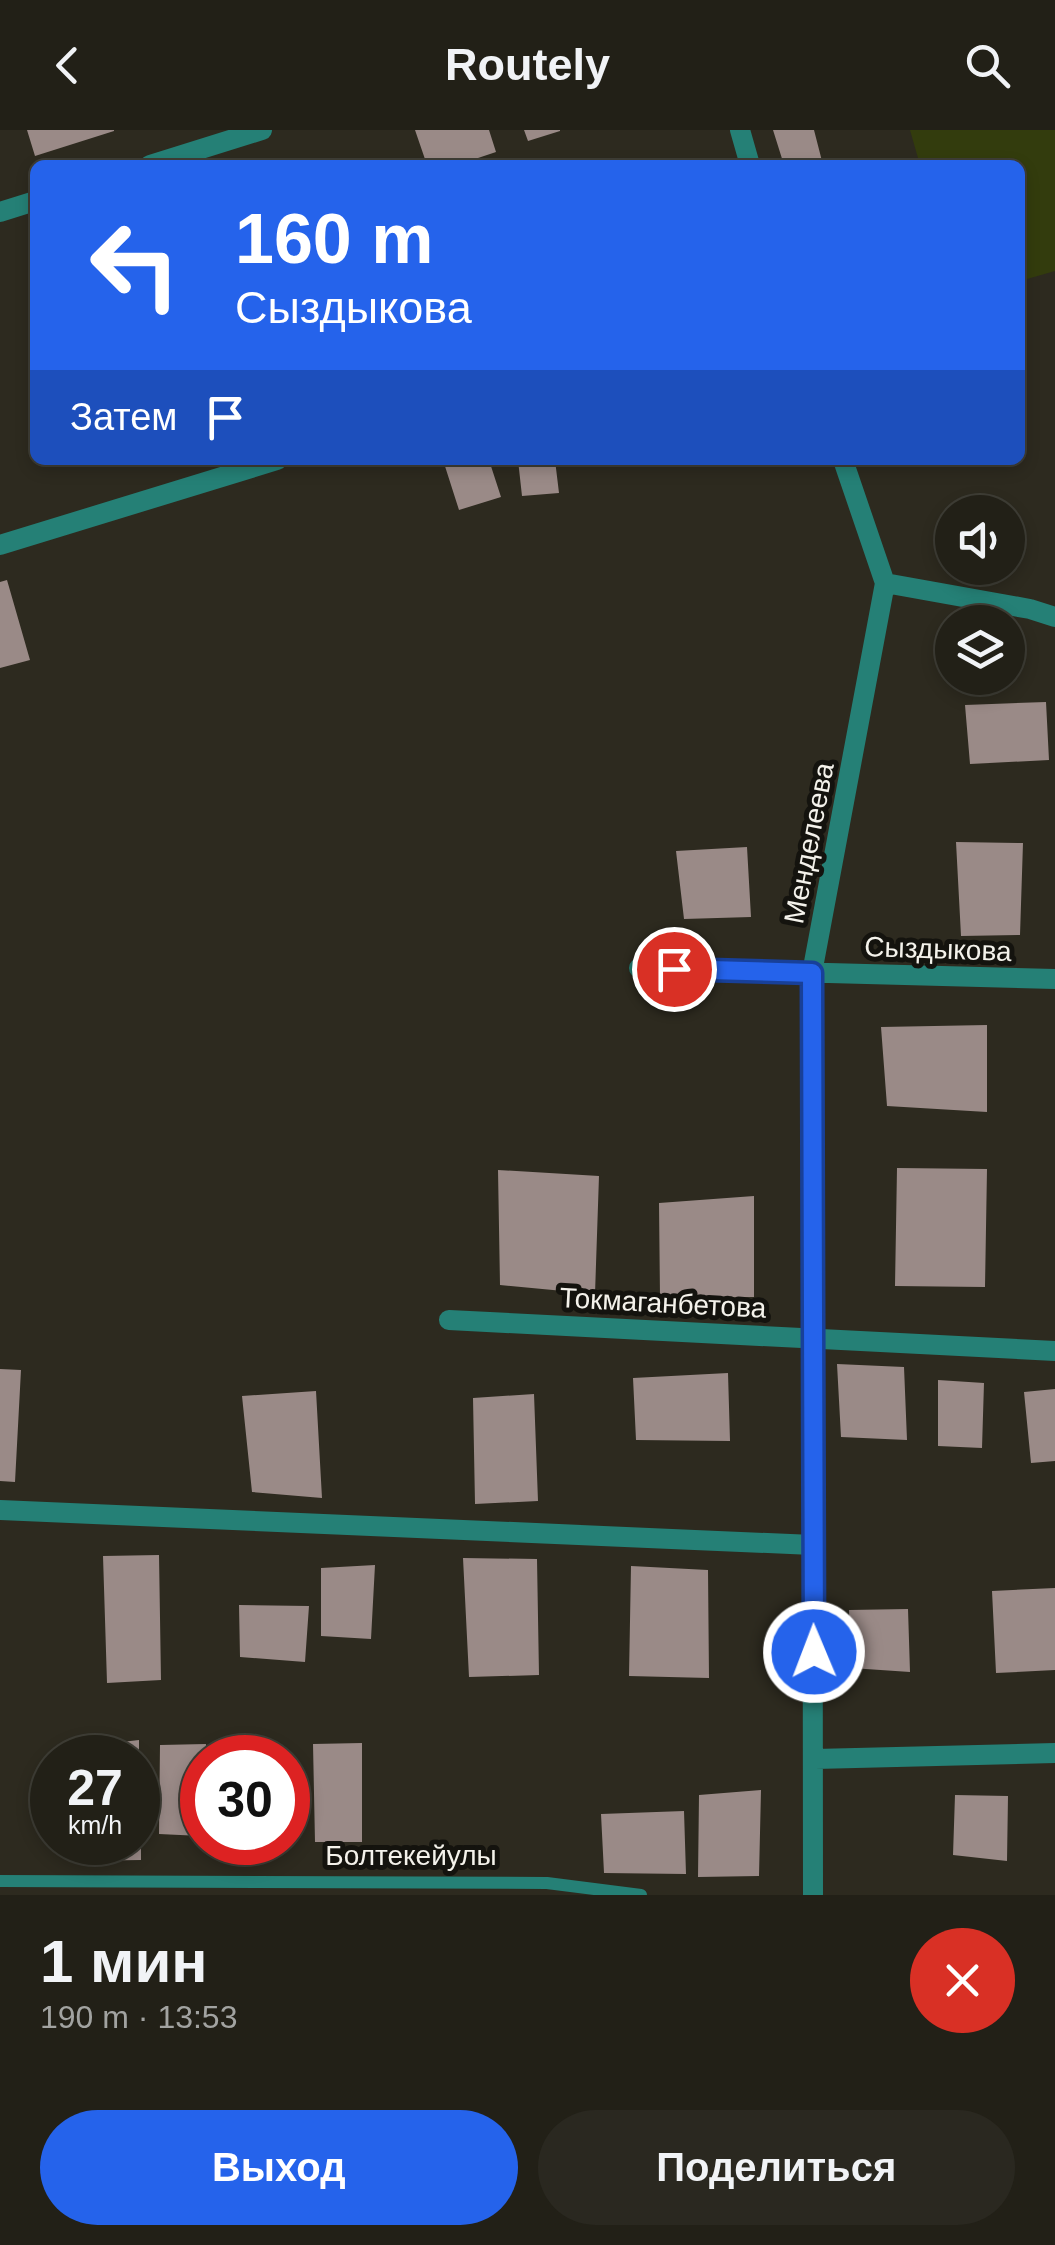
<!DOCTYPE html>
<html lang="ru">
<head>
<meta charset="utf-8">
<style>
  :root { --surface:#222017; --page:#2a2820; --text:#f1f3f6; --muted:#a2a3a1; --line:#3f3e36; --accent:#2563eb }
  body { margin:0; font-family:Helvetica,sans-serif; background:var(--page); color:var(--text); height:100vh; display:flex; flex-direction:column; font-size:38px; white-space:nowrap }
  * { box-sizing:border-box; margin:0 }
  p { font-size:32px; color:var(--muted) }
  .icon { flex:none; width:55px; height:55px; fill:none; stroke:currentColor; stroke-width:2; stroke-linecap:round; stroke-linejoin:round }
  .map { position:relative; height:1765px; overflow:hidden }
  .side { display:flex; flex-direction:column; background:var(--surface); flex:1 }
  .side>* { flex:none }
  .top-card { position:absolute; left:30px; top:30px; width:995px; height:305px; border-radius:15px; box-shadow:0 5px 15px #0003,0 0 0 2px var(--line); background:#2563eb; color:#fff; overflow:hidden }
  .controls { position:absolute; left:935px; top:365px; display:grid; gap:20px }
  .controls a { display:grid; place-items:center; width:90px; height:90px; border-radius:50%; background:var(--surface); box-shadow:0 5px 15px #0003,0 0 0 2px var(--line); font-size:50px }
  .speed { position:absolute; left:30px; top:1605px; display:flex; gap:20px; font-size:50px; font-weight:700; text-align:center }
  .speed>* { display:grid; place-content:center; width:130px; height:130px; border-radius:50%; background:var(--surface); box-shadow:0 5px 15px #0003,0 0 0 2px var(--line); line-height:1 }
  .speed small { font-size:25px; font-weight:400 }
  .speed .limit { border:15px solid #d22; background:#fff; color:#111 }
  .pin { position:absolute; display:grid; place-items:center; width:85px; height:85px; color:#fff; margin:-42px; border:5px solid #fff; border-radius:50%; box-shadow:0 2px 10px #0007 }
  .me { position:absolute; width:110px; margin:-55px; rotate:359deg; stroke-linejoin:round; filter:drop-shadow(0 0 8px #0008) }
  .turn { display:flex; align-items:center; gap:35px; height:210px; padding:0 40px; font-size:45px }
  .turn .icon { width:130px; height:130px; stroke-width:2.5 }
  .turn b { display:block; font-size:70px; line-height:85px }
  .then { display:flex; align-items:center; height:95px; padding:0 40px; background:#0003; gap:20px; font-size:38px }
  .round { display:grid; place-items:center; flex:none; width:105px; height:105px; border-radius:52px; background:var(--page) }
  .summary { display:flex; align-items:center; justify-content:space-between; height:170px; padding:0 40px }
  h1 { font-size:60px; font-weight:600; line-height:75px }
  .button { display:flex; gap:20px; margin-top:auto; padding:20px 40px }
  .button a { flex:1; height:115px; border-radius:60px; background:var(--accent); color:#fff; font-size:40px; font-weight:600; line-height:115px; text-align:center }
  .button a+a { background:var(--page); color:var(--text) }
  header { display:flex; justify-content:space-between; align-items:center; height:130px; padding:0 40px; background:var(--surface); font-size:45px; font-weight:600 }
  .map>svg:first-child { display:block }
</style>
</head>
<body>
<header><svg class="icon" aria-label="back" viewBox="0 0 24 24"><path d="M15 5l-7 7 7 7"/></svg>Routely<svg class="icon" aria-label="search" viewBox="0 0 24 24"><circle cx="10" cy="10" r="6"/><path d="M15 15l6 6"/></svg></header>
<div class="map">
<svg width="1055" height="1765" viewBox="0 0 1055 1765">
  <rect width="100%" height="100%" fill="#2d2a1f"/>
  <path fill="#333c0d" d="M910 0H1055V141L1020 151V35H920Z"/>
  <path fill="#9a8a87" d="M27 0H114V1L35 26Z
    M415 0H489L496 22 457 35H427Z
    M524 0H560V1L528 11Z
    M773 0H814L823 35H784Z
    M443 330H489L501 367 459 380Z
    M518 330H555L559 363 522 366Z
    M7 450 30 530 0 538V452Z
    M1046 572 1049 630 970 634 965 575Z
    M956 712 1023 713 1020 805 961 806Z
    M747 717 751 787 684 789 676 721Z
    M987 895V982L887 976 881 897Z
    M897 1038 987 1039 985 1157 895 1156Z
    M498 1040 599 1046 595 1164 500 1155Z
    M754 1066V1167L660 1168 659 1073Z
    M837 1234 904 1237 907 1310 841 1307Z
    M0 1239 21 1240 15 1352 0 1351Z
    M728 1243 730 1311 636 1310 633 1248Z
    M938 1250 984 1253 982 1318 938 1316Z
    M1055 1259V1331L1031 1333 1024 1262Z
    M316 1261 322 1368 252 1362 242 1266Z
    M534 1264 538 1371 475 1374 473 1268Z
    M159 1425 161 1550 107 1553 103 1426Z
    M463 1428 537 1429 539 1545 469 1547Z
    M375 1435 371 1509 321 1506V1438Z
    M631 1436 708 1440 709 1548 629 1546Z
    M1055 1458V1540L996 1543 992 1461Z
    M239 1475 309 1476 305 1532 240 1527Z
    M908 1479 910 1542 851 1538 849 1480Z
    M139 1610V1628H71L70 1618Z
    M362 1613V1712H315L313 1614Z
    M206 1614 201 1706 159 1704 160 1615Z
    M761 1660 759 1746 698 1747 699 1665Z
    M955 1665 1008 1666 1007 1731 953 1725Z
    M684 1681 686 1744 604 1743 601 1684Z
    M75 1712H141V1730L76 1731Z"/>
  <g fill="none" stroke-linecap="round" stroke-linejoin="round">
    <path stroke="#258076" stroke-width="12" d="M0 1751 547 1753 641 1765"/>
    <path stroke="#258076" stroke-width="20" d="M740 0 750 35
      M150 35 262 0
      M0 82 35 71
      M0 415 277 330
      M885 453 1030 479 1055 487
      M639 838 1055 849
      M449 1190 1055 1221
      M0 1380 813 1415
      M815 1629 1055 1623
      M813 1765 812 843 885 453 843 330"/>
  </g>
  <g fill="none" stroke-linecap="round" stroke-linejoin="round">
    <g stroke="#184099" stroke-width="25">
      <path id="route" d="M674 839 812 843 814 1522"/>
    </g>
    <use href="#route" stroke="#2563eb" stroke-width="18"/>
  </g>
  <g text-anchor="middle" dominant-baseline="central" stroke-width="10" stroke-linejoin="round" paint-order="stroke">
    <g font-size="28" fill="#f4f2eb" stroke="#14130e">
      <text transform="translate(809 713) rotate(-79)">Менделеева</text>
      <text transform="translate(938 819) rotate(2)">Сыздыкова</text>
      <text transform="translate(663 1173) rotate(3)">Токмаганбетова</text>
      <text x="411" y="1725">Болтекейулы</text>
    </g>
  </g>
</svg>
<div class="controls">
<a><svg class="icon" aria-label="sound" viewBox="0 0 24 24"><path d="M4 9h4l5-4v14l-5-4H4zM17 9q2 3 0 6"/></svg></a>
<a><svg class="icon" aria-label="layers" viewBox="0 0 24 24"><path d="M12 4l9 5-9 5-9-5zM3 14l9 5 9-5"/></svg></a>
</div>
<div class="speed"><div>27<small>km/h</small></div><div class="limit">30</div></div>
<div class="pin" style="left:674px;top:839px;background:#d93025"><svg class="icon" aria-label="arrive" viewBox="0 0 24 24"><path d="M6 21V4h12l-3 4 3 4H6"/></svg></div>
<svg class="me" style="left:814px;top:1522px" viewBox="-20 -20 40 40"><circle r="17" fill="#2563eb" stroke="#fff" stroke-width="3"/><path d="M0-11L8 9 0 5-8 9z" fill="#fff"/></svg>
<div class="top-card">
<div class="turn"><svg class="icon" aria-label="left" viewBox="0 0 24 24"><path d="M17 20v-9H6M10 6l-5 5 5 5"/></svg><div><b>160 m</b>Сыздыкова</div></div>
<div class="then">Затем<svg class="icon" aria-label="arrive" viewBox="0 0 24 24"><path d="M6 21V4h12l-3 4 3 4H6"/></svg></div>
</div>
</div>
<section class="side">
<div class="summary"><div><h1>1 мин</h1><p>190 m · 13:53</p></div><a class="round" style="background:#d93025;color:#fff"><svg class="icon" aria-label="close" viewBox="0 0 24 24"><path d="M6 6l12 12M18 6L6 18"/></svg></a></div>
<div class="button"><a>Выход</a><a>Поделиться</a></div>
</section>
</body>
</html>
